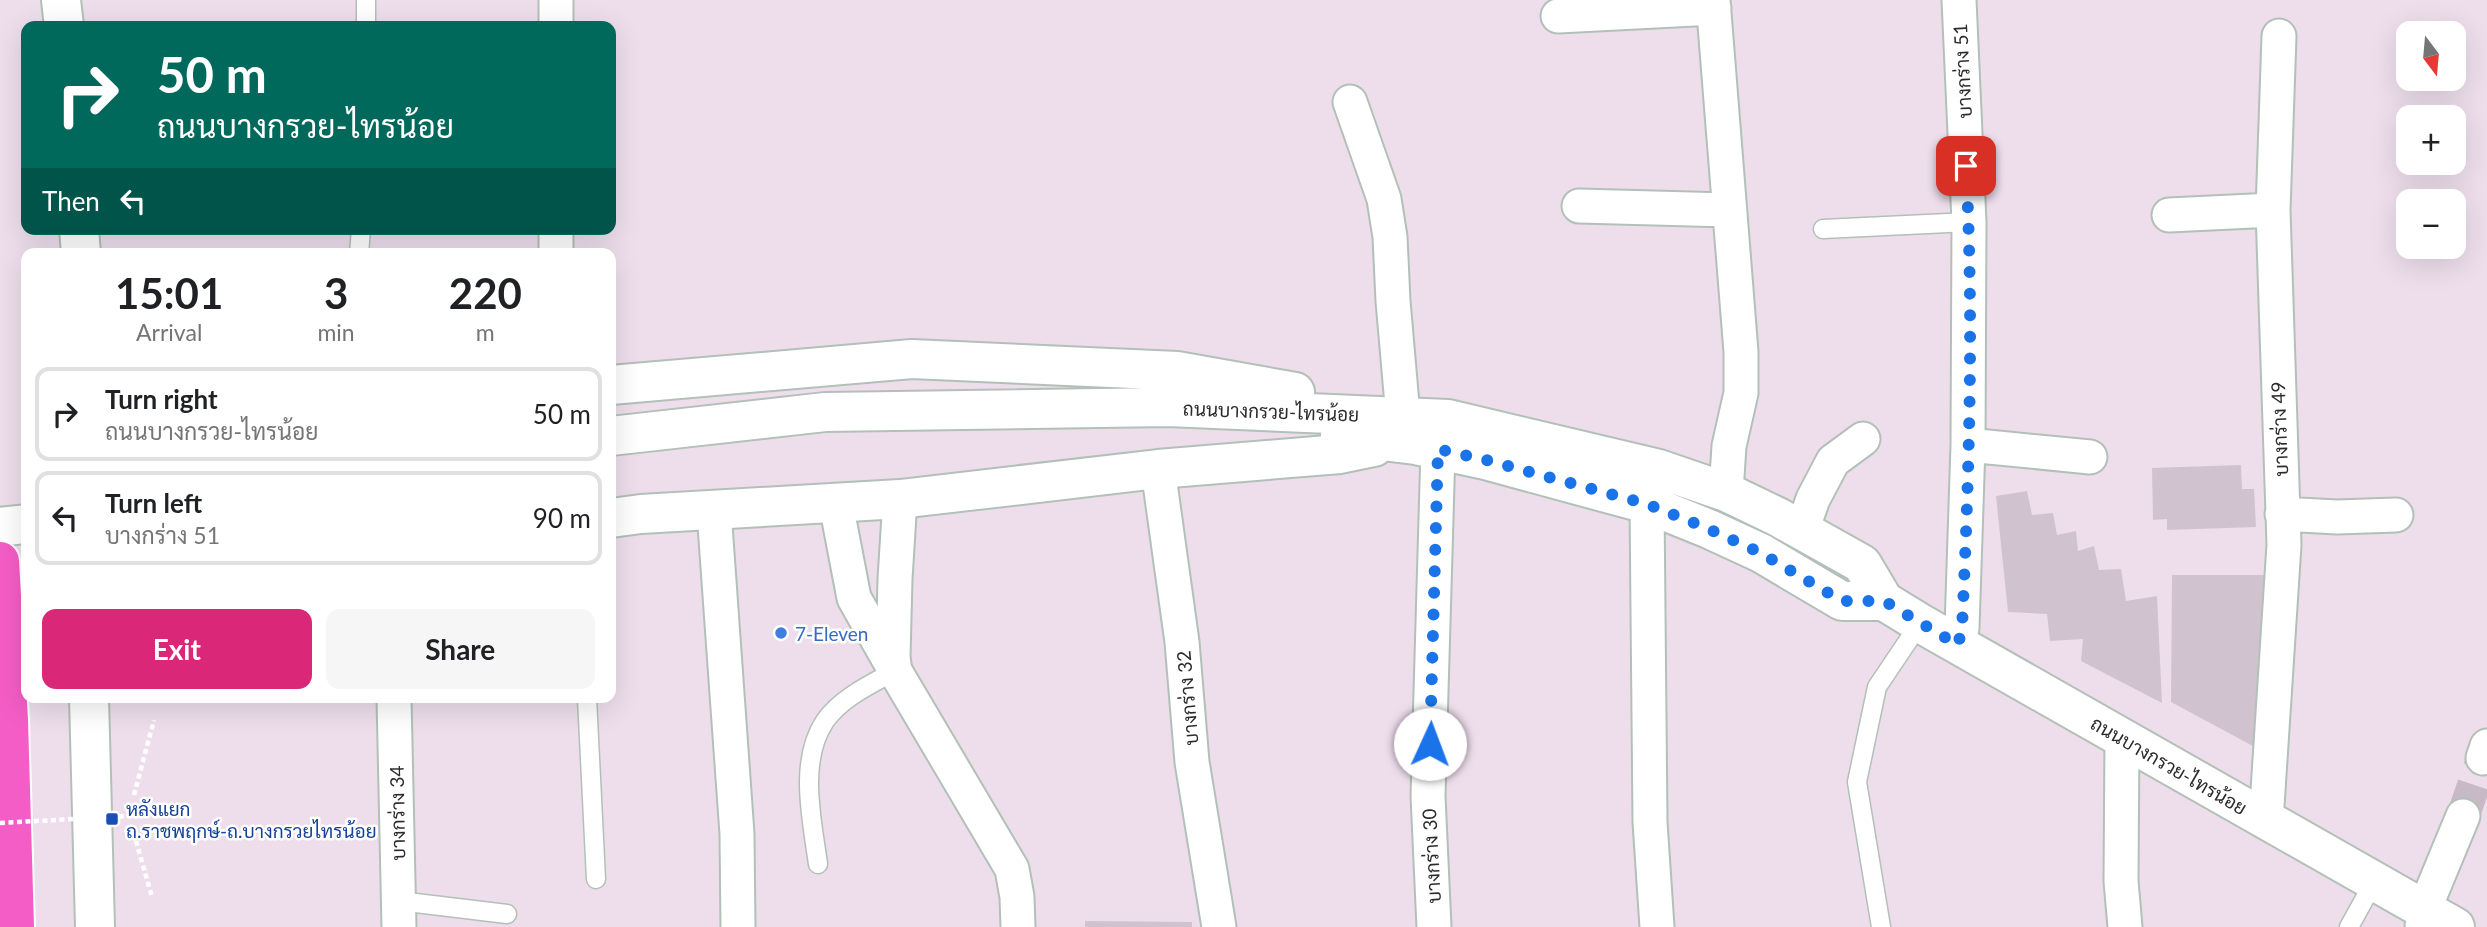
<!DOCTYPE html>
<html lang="en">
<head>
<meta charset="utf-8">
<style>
  :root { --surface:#fff; --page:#f6f6f6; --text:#202124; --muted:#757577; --line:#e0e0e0; --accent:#db2777 }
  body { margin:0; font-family:Lato,Sarabun,sans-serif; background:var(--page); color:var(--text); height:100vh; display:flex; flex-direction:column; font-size:26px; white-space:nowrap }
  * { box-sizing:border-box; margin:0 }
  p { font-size:23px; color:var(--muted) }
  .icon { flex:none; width:38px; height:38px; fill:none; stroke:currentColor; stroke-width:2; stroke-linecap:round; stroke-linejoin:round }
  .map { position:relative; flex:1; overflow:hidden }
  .panel { position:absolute; left:21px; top:248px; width:595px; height:455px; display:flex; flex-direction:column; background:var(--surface); border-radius:14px; box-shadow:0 7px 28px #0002 }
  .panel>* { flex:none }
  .hud { position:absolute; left:21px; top:21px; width:595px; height:214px; border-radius:14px; box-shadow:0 7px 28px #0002; background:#00695c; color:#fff; overflow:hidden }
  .needle { width:46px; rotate:164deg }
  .tools { position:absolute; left:2396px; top:21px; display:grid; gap:14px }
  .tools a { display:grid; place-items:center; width:70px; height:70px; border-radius:14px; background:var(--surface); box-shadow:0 7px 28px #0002; font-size:35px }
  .pin { position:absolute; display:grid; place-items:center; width:60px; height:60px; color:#fff; margin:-30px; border-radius:14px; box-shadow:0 4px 10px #0006 }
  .me { position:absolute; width:77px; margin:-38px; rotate:2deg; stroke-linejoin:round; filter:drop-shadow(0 0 5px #0008) }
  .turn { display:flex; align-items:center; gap:24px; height:147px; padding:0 21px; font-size:32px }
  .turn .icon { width:91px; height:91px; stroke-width:2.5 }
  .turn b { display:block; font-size:49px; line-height:60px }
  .then { display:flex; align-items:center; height:66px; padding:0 21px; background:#0003; gap:14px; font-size:26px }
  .eta { display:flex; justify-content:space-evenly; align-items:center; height:119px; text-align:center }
  .eta b { font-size:42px; font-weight:700; line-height:49px }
  .button { display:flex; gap:14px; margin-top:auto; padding:14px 21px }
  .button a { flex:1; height:80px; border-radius:14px; background:var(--accent); color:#fff; font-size:28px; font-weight:700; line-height:80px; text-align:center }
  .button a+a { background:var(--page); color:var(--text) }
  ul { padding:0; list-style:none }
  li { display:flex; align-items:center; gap:21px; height:94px; margin:0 14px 10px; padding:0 7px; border:4px solid var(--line); border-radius:14px }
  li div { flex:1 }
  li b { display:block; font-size:26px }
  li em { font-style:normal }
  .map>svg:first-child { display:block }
</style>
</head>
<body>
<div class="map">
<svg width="2487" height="927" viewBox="0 0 2487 927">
  <rect width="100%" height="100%" fill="#eedeec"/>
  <path fill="#d0c3cf" d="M2241 465 2242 489H2254L2256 527 2167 530V519L2153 520 2152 468Z
    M2027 491 2032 515 2053 513 2057 535 2076 531 2078 551 2094 546 2099 570 2121 569 2126 601 2157 596 2162 703 2081 661 2083 639 2050 641 2047 614 2008 612 1996 496Z
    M2172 575H2265L2264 752 2171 702Z
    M1085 921 1192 922V927H1085Z"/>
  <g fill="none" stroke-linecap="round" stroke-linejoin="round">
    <path stroke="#c7bac6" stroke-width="33" stroke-dasharray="33 17" stroke-linecap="butt" d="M2463 816 2483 758"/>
    <g stroke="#b2c0b7" stroke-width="21">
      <path id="service" d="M366 26V0
        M1823 229 1969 222
        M359 254 361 229
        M587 698 596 879
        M818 864C812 820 798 761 825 721 841 698 871 684 895 671
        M399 901 507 914
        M1881 927 1857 782 1877 687 1920 623
        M2349 927 2375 880"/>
    </g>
    <g stroke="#b2c0b7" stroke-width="37">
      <path id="minor" d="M1713 0 1741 352V393L1729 446 1726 492
        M1558 16 1714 8
        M556 26V0
        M1350 102 1384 199 1390 237 1393 301 1403 416
        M1579 206 1729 210
        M2169 215 2273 210
        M556 254V229
        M1968 445 2090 457
        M1158 469 1182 642 1192 762 1219 927
        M900 499 895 579 893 657 895 671 1012 869 1017 897 1018 927
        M836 504 854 598 892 665
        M1647 504 1650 822 1657 927
        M714 511 737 834 738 927
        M2282 514 2337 517 2396 515
        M1802 530 1813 499 1833 461 1863 439
        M1958 645 1962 628 1968 445 1969 222 1959 0
        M394 698 399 927
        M2122 737 2121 881 2125 927
        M2483 758 2487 746
        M2266 821 2284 545 2273 210 2279 36
        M1434 927 1428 796 1438 449
        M2422 927 2424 910 2463 816"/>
    </g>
    <g stroke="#b2c0b7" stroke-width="42">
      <path id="secondary" d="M61 0 64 26
        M79 229 81 254
        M611 385 912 359 1177 371 1295 392
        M611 436 825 412 1168 407 1448 419 1659 469 1726 492 1778 517 1862 564 1884 601 1920 623 2455 927
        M1340 436 1415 445 1485 460 1647 504 1709 529 1761 553 1842 601H1884
        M611 518 641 514 900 499 1158 469 1340 454 1374 447
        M0 527 26 524
        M89 698 95 927"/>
    </g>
    <g stroke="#fff" stroke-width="42">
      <path id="primary" d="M0 561 9 720 15 927"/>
    </g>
    <path stroke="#fff" stroke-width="4.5" stroke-dasharray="5 3.5" stroke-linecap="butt" d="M134 795 154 720
      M136 841 152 897"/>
    <use href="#service" stroke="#fff" stroke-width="18"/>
    <use href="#minor" stroke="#fff" stroke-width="33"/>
    <use href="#secondary" stroke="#fff" stroke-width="38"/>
    <use href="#primary" stroke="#f55dc6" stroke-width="38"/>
    <path stroke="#fff" stroke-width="4.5" stroke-dasharray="5 3.5" stroke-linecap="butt" d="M0 823 128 816"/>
  </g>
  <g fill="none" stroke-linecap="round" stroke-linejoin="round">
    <path stroke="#1a73e8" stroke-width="12" stroke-dasharray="0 21.6" d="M1430 744 1438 449 1486 460 1647 504 1709 529 1761 553 1842 601H1884L1958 645 1962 628C1969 475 1974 320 1966 166"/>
  </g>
  <circle fill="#3f7fe0" stroke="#fff" stroke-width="2.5" cx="781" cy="633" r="7"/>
  <rect fill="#1a4fb4" stroke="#fff" stroke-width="2.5" x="105" y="812" width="14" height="14" rx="3.5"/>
  <g text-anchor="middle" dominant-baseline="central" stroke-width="5" stroke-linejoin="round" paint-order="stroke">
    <g font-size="19" fill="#2c2c2c" stroke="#fff">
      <text transform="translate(1962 71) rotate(-93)">บางกร่าง 51</text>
      <text transform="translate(1271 411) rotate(2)">ถนนบางกรวย-ไทรน้อย</text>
      <text transform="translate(2279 429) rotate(-92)">บางกร่าง 49</text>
      <text transform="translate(1187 698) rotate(-95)">บางกร่าง 32</text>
      <text transform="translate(2169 765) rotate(30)">ถนนบางกรวย-ไทรน้อย</text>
      <text transform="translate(397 813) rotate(-91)">บางกร่าง 34</text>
      <text transform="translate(1431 856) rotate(-93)">บางกร่าง 30</text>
    </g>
    <g font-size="19" fill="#366cbe" stroke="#fff" text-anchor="start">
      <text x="795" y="633">7-Eleven</text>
    </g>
    <g font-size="19" fill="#164399" stroke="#fff" text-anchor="start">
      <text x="126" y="808">หลังแยก<tspan x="126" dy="22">ถ.ราชพฤกษ์-ถ.บางกรวยไทรน้อย</tspan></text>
    </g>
  </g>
</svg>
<div class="tools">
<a><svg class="needle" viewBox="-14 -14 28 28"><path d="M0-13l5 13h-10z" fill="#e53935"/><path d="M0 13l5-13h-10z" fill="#757577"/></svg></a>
<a>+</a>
<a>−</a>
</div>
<div class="pin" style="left:1966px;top:166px;background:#d93025"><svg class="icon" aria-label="arrive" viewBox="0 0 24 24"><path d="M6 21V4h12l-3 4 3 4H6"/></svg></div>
<svg class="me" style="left:1430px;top:744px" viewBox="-20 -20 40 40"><circle r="19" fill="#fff"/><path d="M0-13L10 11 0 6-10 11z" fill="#1a73e8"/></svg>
<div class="hud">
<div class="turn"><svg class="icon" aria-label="right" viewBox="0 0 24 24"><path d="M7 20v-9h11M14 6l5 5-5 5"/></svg><div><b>50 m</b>ถนนบางกรวย-ไทรน้อย</div></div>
<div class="then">Then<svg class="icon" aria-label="left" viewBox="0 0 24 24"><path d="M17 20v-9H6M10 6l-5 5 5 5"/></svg></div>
</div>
<section class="panel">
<div class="eta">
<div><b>15:01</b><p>Arrival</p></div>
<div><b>3</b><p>min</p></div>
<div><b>220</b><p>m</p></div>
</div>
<ul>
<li><svg class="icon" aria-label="right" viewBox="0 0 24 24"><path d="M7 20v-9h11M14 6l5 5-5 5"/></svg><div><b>Turn right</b><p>ถนนบางกรวย-ไทรน้อย</p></div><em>50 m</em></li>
<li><svg class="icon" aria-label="left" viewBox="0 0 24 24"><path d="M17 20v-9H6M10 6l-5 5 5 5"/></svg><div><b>Turn left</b><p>บางกร่าง 51</p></div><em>90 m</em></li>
</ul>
<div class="button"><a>Exit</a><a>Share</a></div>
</section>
</div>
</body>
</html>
